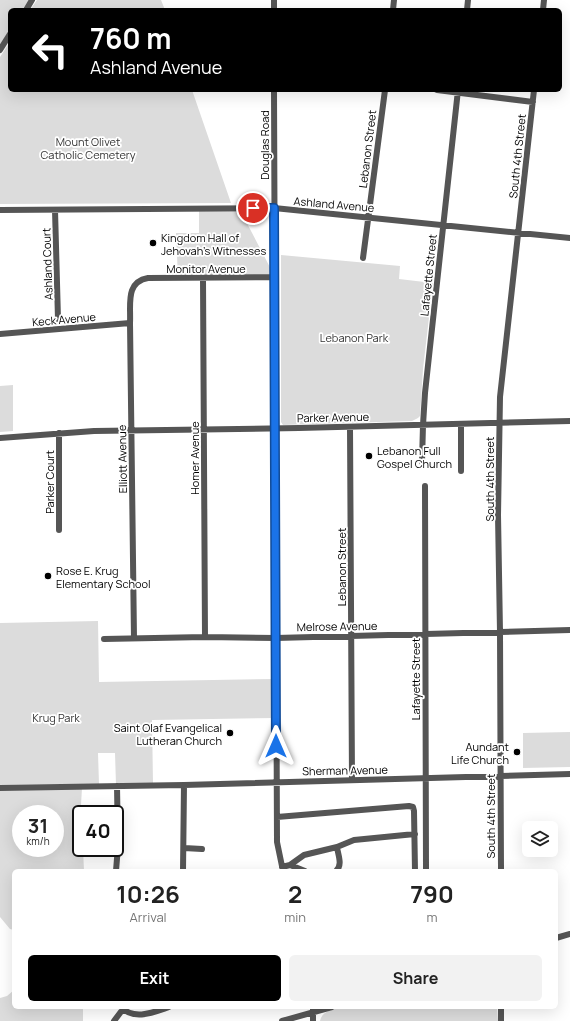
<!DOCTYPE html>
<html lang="en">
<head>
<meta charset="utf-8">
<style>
  :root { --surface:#fff; --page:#f2f2f2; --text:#222; --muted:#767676; --accent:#000 }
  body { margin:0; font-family:Manrope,sans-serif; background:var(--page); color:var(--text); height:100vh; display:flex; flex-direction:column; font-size:15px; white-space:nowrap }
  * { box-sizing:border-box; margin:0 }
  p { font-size:13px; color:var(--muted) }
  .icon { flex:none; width:22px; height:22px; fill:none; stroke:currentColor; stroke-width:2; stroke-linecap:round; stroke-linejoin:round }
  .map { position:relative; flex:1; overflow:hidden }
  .side { position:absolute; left:12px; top:869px; width:546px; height:140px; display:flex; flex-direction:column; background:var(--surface); border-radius:6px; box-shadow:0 4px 16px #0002 }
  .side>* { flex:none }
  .hud { position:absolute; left:8px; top:8px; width:554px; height:84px; border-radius:6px; box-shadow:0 4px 16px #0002; background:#000; color:#fff; overflow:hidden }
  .tools { position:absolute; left:522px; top:821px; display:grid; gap:8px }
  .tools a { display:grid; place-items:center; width:36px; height:36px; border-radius:6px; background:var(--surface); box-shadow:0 4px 16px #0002; font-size:20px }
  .speed { position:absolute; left:12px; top:805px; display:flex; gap:8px; font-size:20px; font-weight:700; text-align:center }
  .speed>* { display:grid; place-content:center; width:52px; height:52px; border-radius:50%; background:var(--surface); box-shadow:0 4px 16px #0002; line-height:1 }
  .speed small { font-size:10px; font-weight:400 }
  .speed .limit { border:2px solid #111; border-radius:6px; background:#fff; color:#111 }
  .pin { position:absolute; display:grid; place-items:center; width:34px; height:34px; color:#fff; margin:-17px; border:2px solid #fff; border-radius:50%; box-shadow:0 1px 4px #0007 }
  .me { position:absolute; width:44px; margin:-22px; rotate:0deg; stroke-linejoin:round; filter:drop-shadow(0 0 3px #0008) }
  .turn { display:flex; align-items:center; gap:14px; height:84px; padding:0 16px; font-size:18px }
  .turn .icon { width:52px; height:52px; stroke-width:2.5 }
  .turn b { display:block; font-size:28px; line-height:34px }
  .eta { display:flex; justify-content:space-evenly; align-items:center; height:68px; text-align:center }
  .eta b { font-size:24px; font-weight:700; line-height:28px }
  .cta { display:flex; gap:8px; margin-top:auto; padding:8px 16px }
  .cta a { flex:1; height:46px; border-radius:6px; background:var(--accent); color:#fff; font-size:16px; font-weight:700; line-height:46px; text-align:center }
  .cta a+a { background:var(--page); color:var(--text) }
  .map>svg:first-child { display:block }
</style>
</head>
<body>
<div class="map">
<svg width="570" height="1021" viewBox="0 0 570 1021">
  <rect width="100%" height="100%" fill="#fff"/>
  <path fill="#dcdcdc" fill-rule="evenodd" d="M0 0H29L22 10H10V29L0 45Z
    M37 0H161L165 10H30Z
    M10 42V90H192L231 203 0 204V57Z
    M239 208 275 277 178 278 176 233H199V209Z
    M281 255 400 266 399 279 433 283 423 369 420 416 418 418 412 421 283 425 281 422Z
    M13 385V431L0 432V386Z
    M98 621 99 682 276 679V718L152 720 153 784 116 785 115 753H98L99 784 0 785V623Z
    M570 732V767L523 768V733Z
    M0 788H82L81 805V848H83L84 871H14V930L10 929 0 917ZM21 814H55V848H21Z
    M14 990V1007H83V1021H0V998L7 996Z
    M341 1007H497L498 1021H320C322 1011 332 1010 341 1007Z"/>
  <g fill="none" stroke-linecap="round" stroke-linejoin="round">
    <path stroke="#555" stroke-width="6" d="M26 10 32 0
      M274 10V0
      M393 10 394 0
      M467 10 468 0
      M543 10 544 0
      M0 50 10 34
      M274 90 277 842 283 871
      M437 90 533 102
      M0 210 274 208 570 238
      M55 210 58 319
      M363 258 385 90
      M203 278 205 637
      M0 334 130 323
      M350 427 352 780
      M59 433V530
      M0 438 94 431 299 428 570 421
      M422 462 423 425 425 393 458 90
      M461 471V424
      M425 486 426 871
      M134 638 130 323C131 305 125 282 148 278L275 277
      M104 639 205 637 276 638 570 630
      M0 788 184 785 570 774
      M277 817 409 806 413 807 414 811 415 871
      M184 848 202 849
      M290 865 305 871
      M282 867 290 865 304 855 337 847 354 840 415 834
      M116 871 118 846 117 786
      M183 871 184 785
      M336 871C343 865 338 855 337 847
      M501 871 500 632 498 515 500 397 534 90
      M556 938 570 934
      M121 1007C134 1021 154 1012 169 1007
      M313 1007V1021
      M501 1007V1021
      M114 1021 123 1009
      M282 1021 332 1007"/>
  </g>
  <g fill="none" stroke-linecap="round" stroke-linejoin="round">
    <g stroke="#114b97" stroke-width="10">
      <path id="route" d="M253 208H274L276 746"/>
    </g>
    <use href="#route" stroke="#1a73e8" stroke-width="7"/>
  </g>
  <g fill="#000" stroke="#fff" stroke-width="1.5">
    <circle cx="153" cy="243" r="4"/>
    <circle cx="369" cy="456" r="4"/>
    <circle cx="48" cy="576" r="4"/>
    <circle cx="230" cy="733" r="4"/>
    <circle cx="517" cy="752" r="4"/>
  </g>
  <g text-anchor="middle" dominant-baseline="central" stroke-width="3.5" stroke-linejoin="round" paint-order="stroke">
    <g font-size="11" fill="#333" stroke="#fff">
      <text x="88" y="141">Mount Olivet<tspan x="88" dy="13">Catholic Cemetery</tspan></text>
      <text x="354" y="337">Lebanon Park</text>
      <text x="56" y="717">Krug Park</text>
    </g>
    <g font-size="11" fill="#000" stroke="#fff">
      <text transform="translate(264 145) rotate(-90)">Douglas Road</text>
      <text transform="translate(367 149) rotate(-83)">Lebanon Street</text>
      <text transform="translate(517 156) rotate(-84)">South 4th Street</text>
      <text transform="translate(334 204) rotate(5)">Ashland Avenue</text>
      <text transform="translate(47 264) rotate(-92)">Ashland Court</text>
      <text x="206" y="268">Monitor Avenue</text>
      <text transform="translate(428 275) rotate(-84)">Lafayette Street</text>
      <text transform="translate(64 319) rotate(-5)">Keck Avenue</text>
      <text transform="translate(333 417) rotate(-1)">Parker Avenue</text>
      <text transform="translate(194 458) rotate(-90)">Homer Avenue</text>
      <text transform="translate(122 459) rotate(-91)">Elliott Avenue</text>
      <text transform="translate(489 479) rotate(-90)">South 4th Street</text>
      <text transform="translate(49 482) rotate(-90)">Parker Court</text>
      <text transform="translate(341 567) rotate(-90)">Lebanon Street</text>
      <text transform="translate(337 626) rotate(-1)">Melrose Avenue</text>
      <text transform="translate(415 679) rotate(-90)">Lafayette Street</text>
      <text transform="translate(345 770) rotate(-1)">Sherman Avenue</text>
      <text transform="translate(490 816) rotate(-90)">South 4th Street</text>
    </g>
    <g font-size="11" fill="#000" stroke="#fff" text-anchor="start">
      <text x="161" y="237">Kingdom Hall of<tspan x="161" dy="13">Jehovah's Witnesses</tspan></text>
      <text x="377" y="450">Lebanon Full<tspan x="377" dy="13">Gospel Church</tspan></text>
      <text x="56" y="570">Rose E. Krug<tspan x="56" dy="13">Elementary School</tspan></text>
      <text x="222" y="727" text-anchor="end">Saint Olaf Evangelical<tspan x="222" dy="13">Lutheran Church</tspan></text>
      <text x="509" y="746" text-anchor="end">Aundant<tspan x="509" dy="13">Life Church</tspan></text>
    </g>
  </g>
</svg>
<div class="tools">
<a><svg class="icon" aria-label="layers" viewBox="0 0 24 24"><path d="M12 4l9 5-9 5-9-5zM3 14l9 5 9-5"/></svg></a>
</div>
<div class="speed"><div>31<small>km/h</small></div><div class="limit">40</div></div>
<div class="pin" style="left:253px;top:208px;background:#d93025"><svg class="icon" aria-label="arrive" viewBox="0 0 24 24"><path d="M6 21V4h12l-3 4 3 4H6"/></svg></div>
<svg class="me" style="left:276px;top:746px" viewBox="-20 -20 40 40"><path d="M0-17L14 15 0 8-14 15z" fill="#1a73e8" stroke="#fff" stroke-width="4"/></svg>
<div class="hud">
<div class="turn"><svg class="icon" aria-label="left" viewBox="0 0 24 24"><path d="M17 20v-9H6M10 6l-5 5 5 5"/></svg><div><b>760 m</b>Ashland Avenue</div></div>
</div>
<section class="side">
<div class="eta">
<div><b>10:26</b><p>Arrival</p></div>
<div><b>2</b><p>min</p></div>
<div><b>790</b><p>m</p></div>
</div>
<div class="cta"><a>Exit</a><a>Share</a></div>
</section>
</div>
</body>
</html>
